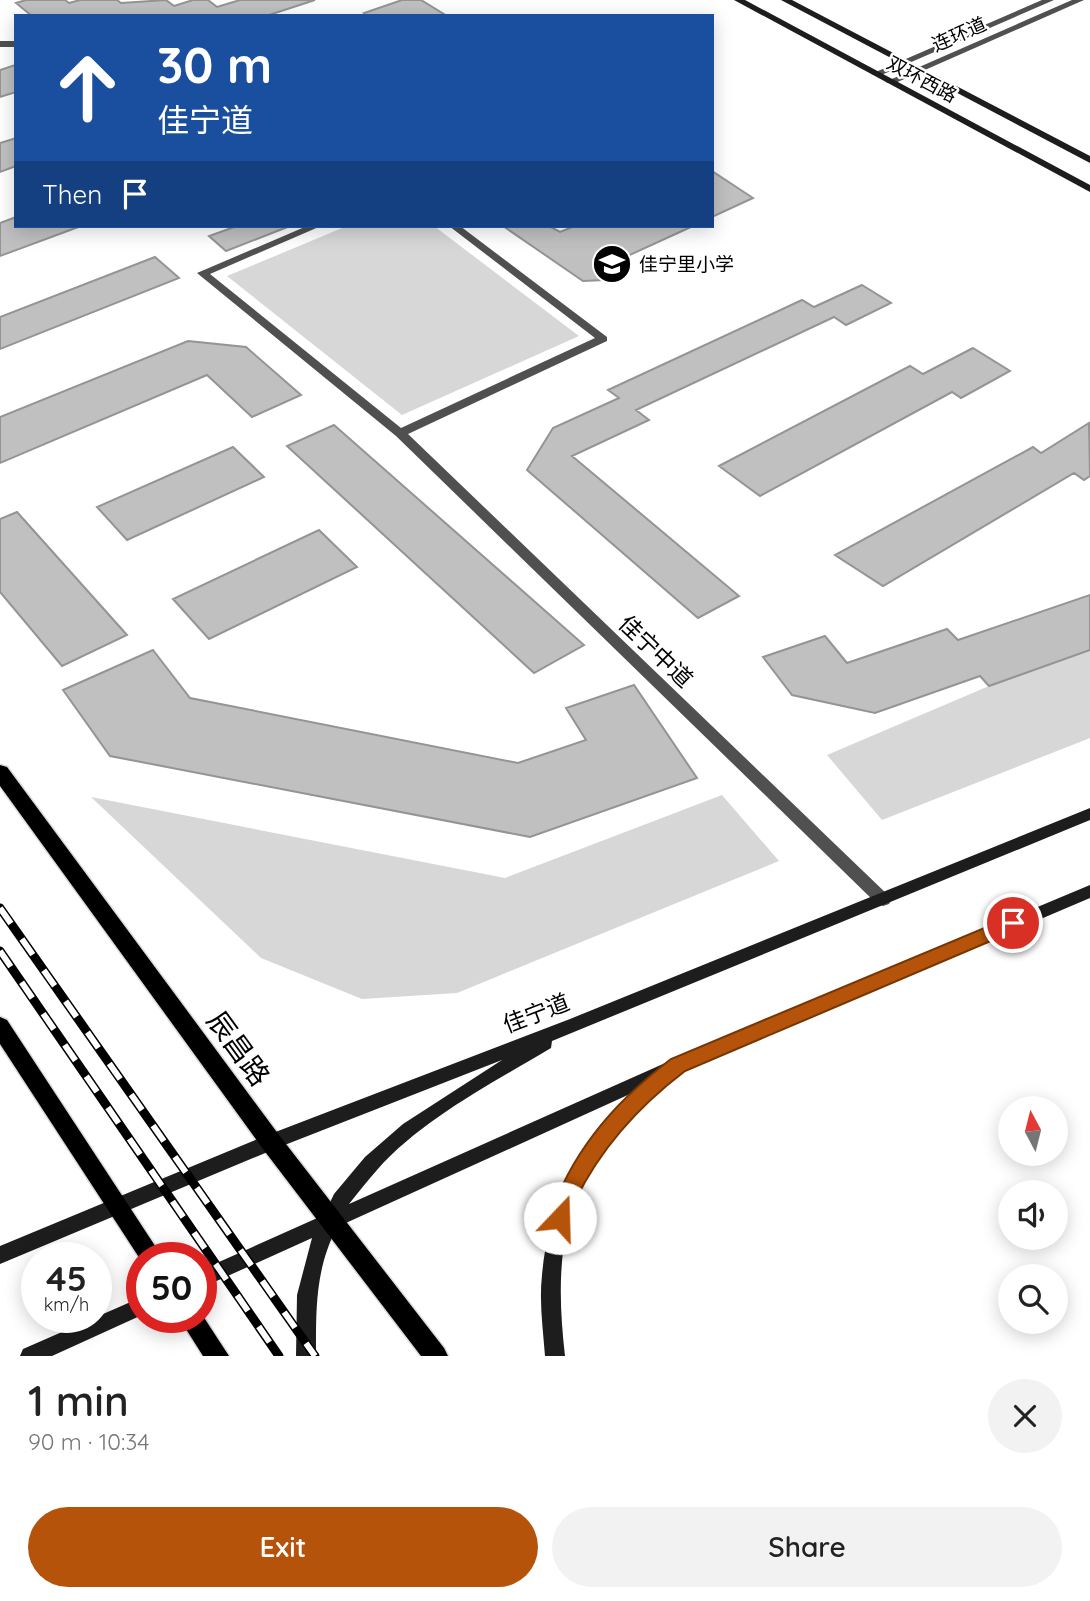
<!DOCTYPE html>
<html lang="en">
<head>
<meta charset="utf-8">
<style>
  :root { --surface:#fff; --page:#f2f2f2; --text:#222; --muted:#767676; --accent:#b45309 }
  body { margin:0; font-family:Quicksand,"Noto Sans SC",sans-serif; background:var(--page); color:var(--text); height:100vh; display:flex; flex-direction:column; font-size:26px; white-space:nowrap }
  * { box-sizing:border-box; margin:0 }
  p { font-size:23px; color:var(--muted) }
  .icon { flex:none; width:38px; height:38px; fill:none; stroke:currentColor; stroke-width:2; stroke-linecap:round; stroke-linejoin:round }
  .map { position:relative; height:1356px; overflow:hidden }
  .details { display:flex; flex-direction:column; background:var(--surface); flex:1 }
  .details>* { flex:none }
  .banner { position:absolute; left:14px; top:14px; width:700px; height:214px; border-radius:0px; box-shadow:0 4px 18px #0003; background:#1a4fa0; color:#fff; overflow:hidden }
  .needle { width:46px; rotate:353deg }
  .controls { position:absolute; left:998px; top:1096px; display:grid; gap:14px }
  .controls a { display:grid; place-items:center; width:70px; height:70px; border-radius:50%; background:var(--surface); box-shadow:0 4px 18px #0003; font-size:35px }
  .speed { position:absolute; left:21px; top:1242px; display:flex; gap:14px; font-size:35px; font-weight:700; text-align:center }
  .speed>* { display:grid; place-content:center; width:91px; height:91px; border-radius:50%; background:var(--surface); box-shadow:0 4px 18px #0003; line-height:1 }
  .speed small { font-size:18px; font-weight:400 }
  .speed .limit { border:10px solid #d22; background:#fff; color:#111 }
  .pin { position:absolute; display:grid; place-items:center; width:60px; height:60px; color:#fff; margin:-30px; border:4px solid #fff; border-radius:50%; box-shadow:0 2px 7px #0007 }
  .me { position:absolute; width:77px; margin:-38px; rotate:21deg; stroke-linejoin:round; filter:drop-shadow(0 0 5px #0008) }
  .turn { display:flex; align-items:center; gap:24px; height:147px; padding:0 28px; font-size:32px }
  .turn .icon { width:91px; height:91px; stroke-width:2.5 }
  .turn b { display:block; font-size:49px; line-height:60px }
  .then { display:flex; align-items:center; height:66px; padding:0 28px; background:#0003; gap:14px; font-size:26px }
  .round { display:grid; place-items:center; flex:none; width:74px; height:74px; border-radius:37px; background:var(--page) }
  .overview { display:flex; align-items:center; justify-content:space-between; height:119px; padding:0 28px }
  h1 { font-size:42px; font-weight:600; line-height:52px }
  .primary-button { display:flex; gap:14px; margin-top:auto; padding:14px 28px }
  .primary-button a { flex:1; height:80px; border-radius:42px; background:var(--accent); color:#fff; font-size:28px; font-weight:600; line-height:80px; text-align:center }
  .primary-button a+a { background:var(--page); color:var(--text) }
  .map>svg:first-child { display:block }
</style>
</head>
<body>
<div class="map">
<svg width="1090" height="1356" viewBox="0 0 1090 1356">
  <rect width="100%" height="100%" fill="#fff"/>
  <path fill="#d7d7d7" d="M347 226H434L579 336 402 415 227 276Z
    M1090 650V738L882 820 827 755 989 686Z
    M722 795 779 861 457 993 362 999 261 958 91 797 505 878Z"/>
  <path fill="#c0c0c0" stroke="#949494" stroke-width="2" d="M26 0H65L69 3 80 0H117L121 3 166 0 174 6 193 0H208L217 7 240 0H315L266 16H32L16 3Z
    M402 0H421L447 16H368L364 13Z
    M15 65 16 92 0 97V70Z
    M16 138V166L0 172V143Z
    M712 171 753 198 712 217Z
    M16 217V226H81L0 256V223Z
    M237 226H290L226 251 209 236Z
    M503 226H549L560 232 575 226H693L610 264 612 273 605 280 583 281Z
    M155 257 179 278 0 349V317Z
    M862 285 891 303 846 325 834 317 636 410 649 420 572 456 739 596 698 618 527 470 553 428 619 398 608 390 802 300 814 307Z
    M188 341 246 347 301 395 252 417 207 375 0 463V417Z
    M973 348 1010 371 961 398 952 392 760 496 719 466 910 366 923 374Z
    M1089 423 1090 476 1084 480 1074 473 883 586 835 555 1033 447 1041 453Z
    M334 425 584 645 534 673 287 446Z
    M233 447 264 477 127 540 97 507Z
    M17 512 127 635 62 666 0 592V519Z
    M319 530 357 567 209 639 173 599Z
    M1090 595V650L989 686 980 676 875 713 792 695 763 657 825 636 847 663 947 629 958 640Z
    M153 650 190 698 518 763 586 740 566 708 634 685 697 778 530 837 110 756 63 690Z"/>
  <g fill="none" stroke-linecap="round" stroke-linejoin="round">
    <g stroke="#dbdbdb" stroke-width="3">
      <path id="primary" d="M0 765 7 767 279 1135 444 1348 448 1356H421L263 1149 0 786Z
        M0 1017 7 1020 163 1258H142V1262L0 1044Z
        M201 1313 229 1356H203L179 1318H201Z"/>
    </g>
    <path fill="#505050" fill-rule="evenodd" d="M1042 0H1054L879 76 871 74Z
      M1072 0H1084L893 84 885 82Z
      M0 41H16V47H0Z
      M307 226H321L210 274 401 428 595 338 449 226H460L607 337V341L408 434 889 896 891 900 889 904 883 906 877 904 396 436 197 273Z"/>
    <path fill="#1d1d1d" fill-rule="evenodd" d="M734 0H745L1090 185V192Z
      M781 0H792L1090 156V163Z
      M1090 808V820L552 1041 551 1048C493 1083 422 1119 377 1170 367 1181 358 1193 349 1204L672 1060 1090 885V898L665 1079C665 1089 654 1095 646 1102 623 1122 604 1146 589 1172 556 1228 558 1294 565 1356H545C543 1329 539 1302 542 1275 548 1207 578 1139 630 1094L337 1227C315 1270 316 1309 316 1356H296L297 1295 312 1238 201 1288V1270L324 1215 334 1194 365 1157 403 1124 502 1060 277 1148 0 1264V1246L265 1136 570 1019Z
      M142 1297V1315L52 1356H20L23 1349Z"/>
    <use href="#primary" fill="#000" fill-rule="evenodd"/>
    <g stroke="#000" stroke-width="9">
      <path id="rail" d="M0 908 315 1356
        M0 951 279 1356"/>
    </g>
    <use href="#rail" stroke="#fff" stroke-width="6" stroke-dasharray="19" stroke-linecap="butt"/>
  </g>
  <path fill="#b45309" stroke="#753606" stroke-width="2" d="M1013 916 1019 918 1022 923 1019 929 685 1071C639 1106 602 1146 576 1199 573 1207 571 1216 567 1225L560 1228 553 1225 550 1218C570 1152 617 1100 671 1059Z"/>
  <defs>
    <g id="school-disc" transform="scale(2.0125)"><circle r="9.5" fill="#000" stroke="#fff"/><path d="M0-5L7-2L0 1L-7-2ZM-4 1L0 2.5L4 1V4Q0 6-4 4Z" fill="#fff"/></g>
  </defs>
  <g fill-rule="evenodd">
    <use href="#school-disc" x="612" y="264"/>
  </g>
  <g text-anchor="middle" dominant-baseline="central" stroke-width="5" stroke-linejoin="round" paint-order="stroke">
    <g font-size="19" fill="#000" stroke="#fff">
      <text transform="translate(959 34) rotate(-24)">连环道</text>
      <text transform="translate(922 79) rotate(28)">双环西路</text>
    </g>
    <g font-size="19" fill="#000" stroke="#fff" text-anchor="start">
      <text x="639" y="264">佳宁里小学</text>
    </g>
    <g font-size="23" fill="#000" stroke="#fff">
      <text transform="translate(656 651) rotate(44)">佳宁中道</text>
      <text transform="translate(536 1013) rotate(-21)">佳宁道</text>
    </g>
    <g font-size="28" fill="#000" stroke="#fff">
      <text transform="translate(239 1048) rotate(54)">辰昌路</text>
    </g>
  </g>
</svg>
<div class="controls">
<a><svg class="needle" viewBox="-14 -14 28 28"><path d="M0-13l5 13h-10z" fill="#e53935"/><path d="M0 13l5-13h-10z" fill="#767676"/></svg></a>
<a><svg class="icon" aria-label="sound" viewBox="0 0 24 24"><path d="M4 9h4l5-4v14l-5-4H4zM17 9q2 3 0 6"/></svg></a>
<a><svg class="icon" aria-label="search" viewBox="0 0 24 24"><circle cx="10" cy="10" r="6"/><path d="M15 15l6 6"/></svg></a>
</div>
<div class="speed"><div>45<small>km/h</small></div><div class="limit">50</div></div>
<div class="pin" style="left:1013px;top:923px;background:#d93025"><svg class="icon" aria-label="arrive" viewBox="0 0 24 24"><path d="M6 21V4h12l-3 4 3 4H6"/></svg></div>
<svg class="me" style="left:560px;top:1218px" viewBox="-20 -20 40 40"><circle r="19" fill="#fff"/><path d="M0-13L10 11 0 6-10 11z" fill="#b45309"/></svg>
<div class="banner">
<div class="turn"><svg class="icon" aria-label="ahead" viewBox="0 0 24 24"><path d="M12 20V5M6 11l6-6 6 6"/></svg><div><b>30 m</b>佳宁道</div></div>
<div class="then">Then<svg class="icon" aria-label="arrive" viewBox="0 0 24 24"><path d="M6 21V4h12l-3 4 3 4H6"/></svg></div>
</div>
</div>
<section class="details">
<div class="overview"><div><h1>1 min</h1><p>90 m · 10:34</p></div><a class="round"><svg class="icon" aria-label="close" viewBox="0 0 24 24"><path d="M6 6l12 12M18 6L6 18"/></svg></a></div>
<div class="primary-button"><a>Exit</a><a>Share</a></div>
</section>
</body>
</html>
